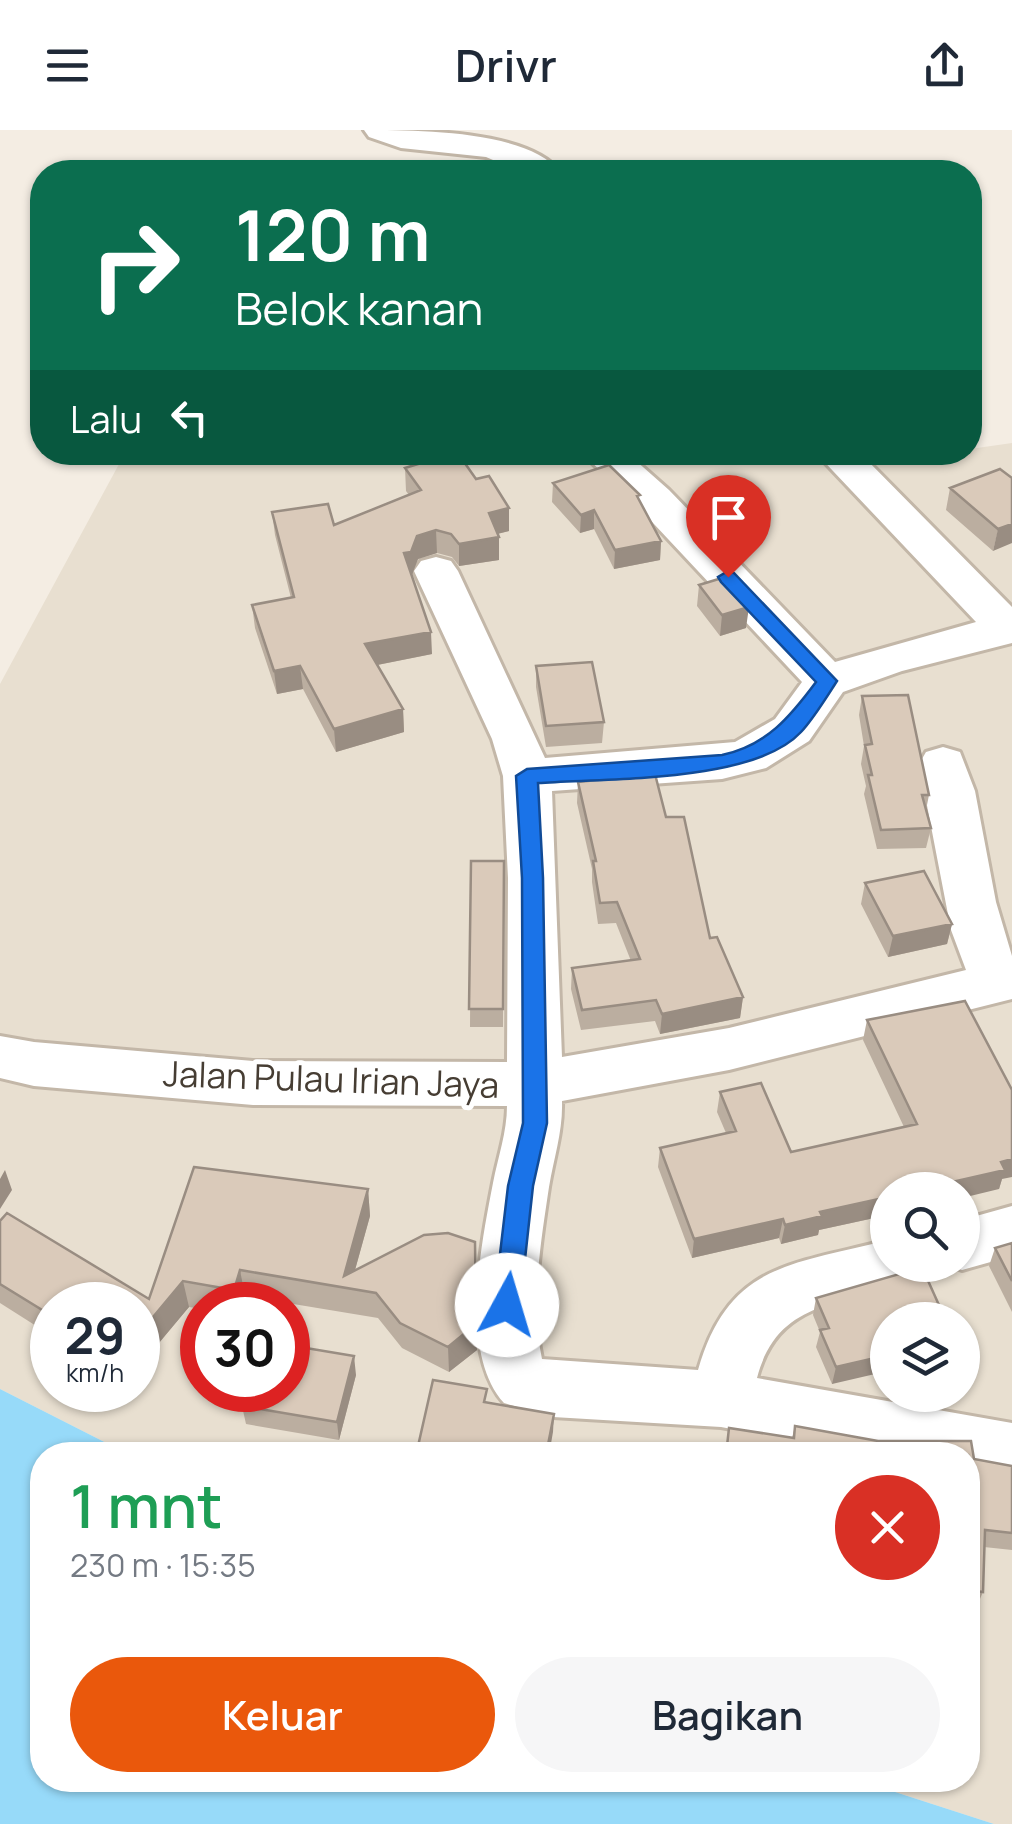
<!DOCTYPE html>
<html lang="id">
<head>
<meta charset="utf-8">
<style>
  :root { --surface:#fff; --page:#f6f6f7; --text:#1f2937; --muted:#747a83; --accent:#ea580c }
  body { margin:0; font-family:Manrope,sans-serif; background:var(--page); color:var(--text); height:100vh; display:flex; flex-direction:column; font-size:38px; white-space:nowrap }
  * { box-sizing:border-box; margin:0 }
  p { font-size:32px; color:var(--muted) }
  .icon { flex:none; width:55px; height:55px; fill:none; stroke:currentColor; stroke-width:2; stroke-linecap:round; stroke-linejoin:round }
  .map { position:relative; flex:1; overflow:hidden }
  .sheet { position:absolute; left:30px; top:1312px; width:950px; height:350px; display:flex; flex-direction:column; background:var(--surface); border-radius:40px; box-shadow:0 2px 8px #0004 }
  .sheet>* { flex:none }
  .banner { position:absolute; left:30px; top:30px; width:952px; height:305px; border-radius:40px; box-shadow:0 2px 8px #0004; background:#0b6e4f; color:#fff; overflow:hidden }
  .controls { position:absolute; left:870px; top:1042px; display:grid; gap:20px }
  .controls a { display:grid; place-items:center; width:110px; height:110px; border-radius:50%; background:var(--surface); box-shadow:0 2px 8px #0004; font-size:50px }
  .speed { position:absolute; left:30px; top:1152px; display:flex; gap:20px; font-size:50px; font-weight:700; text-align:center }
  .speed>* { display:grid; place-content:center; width:130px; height:130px; border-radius:50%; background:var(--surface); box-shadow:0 2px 8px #0004; line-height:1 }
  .speed small { font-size:25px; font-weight:400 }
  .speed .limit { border:15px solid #d22; background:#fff; color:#111 }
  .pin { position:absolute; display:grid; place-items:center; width:85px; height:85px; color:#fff; margin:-102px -42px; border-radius:50% 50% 50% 0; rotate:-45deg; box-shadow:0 0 10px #0007 }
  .pin .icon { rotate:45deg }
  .me { position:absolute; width:110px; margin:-55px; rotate:6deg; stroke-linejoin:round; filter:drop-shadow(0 0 8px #0008) }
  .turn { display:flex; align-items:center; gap:35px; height:210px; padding:0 40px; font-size:45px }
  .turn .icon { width:130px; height:130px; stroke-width:2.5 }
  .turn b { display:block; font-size:70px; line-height:85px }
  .then { display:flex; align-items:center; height:95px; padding:0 40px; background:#0003; gap:20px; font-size:38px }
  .round { display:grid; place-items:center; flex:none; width:105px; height:105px; border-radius:52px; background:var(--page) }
  .headline { display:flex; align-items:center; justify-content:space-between; height:170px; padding:0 40px }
  h1 { font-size:60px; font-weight:600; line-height:75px; color:#1e9e55 }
  .action { display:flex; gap:20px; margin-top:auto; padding:20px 40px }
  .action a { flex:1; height:115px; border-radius:60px; background:var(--accent); color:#fff; font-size:40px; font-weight:600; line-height:115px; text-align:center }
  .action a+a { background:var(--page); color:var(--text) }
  header { display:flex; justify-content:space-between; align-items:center; height:130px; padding:0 40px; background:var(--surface); font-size:45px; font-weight:600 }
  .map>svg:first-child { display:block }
</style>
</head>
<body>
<header><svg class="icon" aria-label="menu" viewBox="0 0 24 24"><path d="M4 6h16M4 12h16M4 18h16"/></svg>Drivr<svg class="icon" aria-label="share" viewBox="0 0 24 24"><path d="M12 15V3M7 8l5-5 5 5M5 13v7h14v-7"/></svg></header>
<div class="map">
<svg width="1012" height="1694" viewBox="0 0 1012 1694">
  <rect width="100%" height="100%" fill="#f4ede3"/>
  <path fill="#e8dfd0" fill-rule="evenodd" d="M1012 313V1694H994L858 1650H968V1325H130L0 1259V554L125 323H942L970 322V319ZM888 1060H962V1135H888ZM52 1175H138V1260H52ZM202 1175H288V1260H202ZM888 1190H962V1265H888Z"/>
  <path fill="#97daf9" d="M0 1259 130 1325H42V1650H858L994 1694H0Z"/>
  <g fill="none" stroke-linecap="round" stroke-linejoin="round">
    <g stroke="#c3b7a8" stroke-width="6">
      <path id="minor" d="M364 0C415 0 528 0 560 42H521L486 27 401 18 369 7Z
        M581 322H626L669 360 835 532 976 492 815 322H859L1012 477V513L902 541 843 562 809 611 766 638 722 649 552 661 562 927 729 898 966 840 951 800 919 634 926 622 943 617 960 622 975 661 996 772 1012 826V869L729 940 562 971C563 1001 554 1027 549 1057 541 1111 530 1175 542 1229L698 1240C729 1132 793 1135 888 1110V1135H919L911 1153C845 1176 778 1167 757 1248L1012 1293V1351L968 1343V1325H873L721 1297 553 1287 504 1273C459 1223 481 1115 493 1053 498 1027 507 1002 507 976L253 975 34 956 0 948V906L34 912 253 931 507 932 508 748 503 646 492 609 414 441 421 431 436 427 451 431 458 441 545 628 735 612 775 589 802 552 639 378Z
        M1012 1076V1126L962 1140 948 1135H962V1090Z"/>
    </g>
    <use href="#minor" fill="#fff" fill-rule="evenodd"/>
  </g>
  <path fill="#bbaea0" d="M405 338 509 401 497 404 499 430 459 436 452 427 437 423 418 429 411 445 432 524 377 535 403 579 404 602 336 622 303 559 277 564 255 498 252 475 291 468 275 405 272 382 334 395 409 365 406 361Z
    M1011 348 993 421 946 380 950 358Z
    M553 353 640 372 661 411 660 430 614 439 594 399 580 403 552 372Z
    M699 455 746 498 720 506 697 476Z
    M536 536 604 592 602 613 546 617 536 557Z
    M862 566 929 665 926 680 931 698 926 718 877 719 864 664 866 656 861 634 864 616 859 585Z
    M578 652 666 687 710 808 743 867 740 888 660 904 655 891 581 900 571 859 572 838 631 831 616 793 598 794 592 752V739L577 673Z
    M471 731H504L503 897H470Z
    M865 753 952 794 947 814 888 827 861 774Z
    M867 890 1002 1049 999 1059 888 1060V1085L819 1100 818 1105 781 1114 779 1108 692 1128 658 1037 660 1018 726 1003 717 982 720 962 791 1022 904 997 863 910Z
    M194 1037 368 1059 370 1086 355 1140 477 1220 449 1242 402 1218 378 1188 245 1166 242 1175H202V1179L189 1177 138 1238V1175H52V1206L0 1173V1091L149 1169Z
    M1012 1113V1182L989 1136 995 1118Z
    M816 1168 943 1184 832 1254 816 1217 820 1202 813 1185Z
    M356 1245 339 1310 246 1294 242 1276Z
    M795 1296 878 1311H971L974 1329 1012 1336V1420L984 1417 983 1462 976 1478 968 1477V1325H725L729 1298 792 1308Z"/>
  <path fill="#998d82" d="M509 378V401L489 406V383Z
    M594 380V399L580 403 581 385Z
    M1012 394V413L993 421 998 399Z
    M436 400 437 423 418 429 412 445 404 423 417 406Z
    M499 407V430L459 436V414Z
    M661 411 660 430 614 439 615 420Z
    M749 477 746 498 720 506 722 485Z
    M431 502 432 524 367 537 365 514Z
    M300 536 303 559 277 564 274 541Z
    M403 579 404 602 336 622 334 599Z
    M952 794 947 814 888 827 893 806Z
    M743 867 740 888 660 904 662 884Z
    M1012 1029V1047L1002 1049 999 1059 962 1068V1060H917Z
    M5 1040 12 1060 0 1079V1049Z
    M368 1059 370 1086 350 1158 344 1146Z
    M888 1067V1085L819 1100 818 1105 781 1114 785 1095 820 1082Z
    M783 1089 779 1108 692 1128 694 1109Z
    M475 1112 477 1220 449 1242 448 1217Z
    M240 1140 245 1166 242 1175H237L234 1160Z
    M183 1151 189 1177 138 1238V1205Z
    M888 1225V1241L832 1254 836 1237Z
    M354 1226 356 1245 339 1310 337 1292Z
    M976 1233 970 1250 962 1252V1237Z
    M554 1284 553 1302 549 1325H546Z"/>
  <path fill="#dacaba" stroke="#998d82" stroke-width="2.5" d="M457 322 476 349 489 346 509 378 489 383 499 407 459 414 451 404 436 400 417 406 411 422 404 423 431 502 365 514 403 579 334 599 300 536 274 541 252 475 294 467 272 382 328 374 334 395 421 360 405 338Z
    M609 335 640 365 637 366 661 411 615 420 594 380 581 385 553 353Z
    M1000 339 1012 348V394L998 399 950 358Z
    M722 448 749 477 722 485 699 455Z
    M592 532 604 592 546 596 536 536Z
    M908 565 929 665H922L931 698 881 700 868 645H872L865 615 872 614 862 566Z
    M655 644 666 687H684L710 808 717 807 743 867 662 884 656 870 582 880 572 838 640 829 617 772 600 773 593 731H596L578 652Z
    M471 731H504L503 879H469Z
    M924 741 952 794 893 806 865 753Z
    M965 871 1012 960V1029L1001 1032 1005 1040 917 1060H888V1067L820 1082 822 1086 785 1095 783 1089 694 1109 660 1018 736 1001 720 962 761 953 791 1022 917 994 867 890Z
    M194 1037 368 1059 344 1146 424 1105 448 1103 475 1112 476 1194 448 1217 400 1193 376 1163 240 1140 234 1160 183 1151 138 1205V1175H52V1186L0 1154V1091L7 1083 149 1169Z
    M1012 1113V1151L995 1118Z
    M921 1135 943 1184 952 1182 956 1190H888V1225L836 1237 820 1200 829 1198 816 1168 917 1139Z
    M962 1205 976 1233 962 1237Z
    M288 1215 354 1226 337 1292 242 1276 247 1260H288Z
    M433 1250 487 1259 484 1272 554 1284 546 1325H416Z
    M795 1296 878 1311H971L974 1329 1012 1336V1403L985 1400 983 1462 968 1460V1325H726L729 1298 794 1308Z"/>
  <path fill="#1a73e8" stroke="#114b97" stroke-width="2.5" d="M728 441 734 443 837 551C826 568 814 588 801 602 754 653 605 648 538 653L543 748 547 993 533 1056 520 1175 516 1183 507 1186 498 1183 494 1175 508 1056 523 993 522 748 516 646 527 639 722 625C767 615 790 587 816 552L721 452 718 447Z"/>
  <g text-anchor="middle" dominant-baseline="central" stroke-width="10" stroke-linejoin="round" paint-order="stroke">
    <g font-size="35" fill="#463d33" stroke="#fff">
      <text transform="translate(331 949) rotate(2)">Jalan Pulau Irian Jaya</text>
    </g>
  </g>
</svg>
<div class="controls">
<a><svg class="icon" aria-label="search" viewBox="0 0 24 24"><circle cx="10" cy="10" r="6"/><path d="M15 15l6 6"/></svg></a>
<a><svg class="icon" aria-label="layers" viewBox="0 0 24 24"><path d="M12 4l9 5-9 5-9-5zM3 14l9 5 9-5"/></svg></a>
</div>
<div class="speed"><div>29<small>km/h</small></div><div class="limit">30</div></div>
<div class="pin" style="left:728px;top:447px;background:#d93025"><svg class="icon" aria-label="arrive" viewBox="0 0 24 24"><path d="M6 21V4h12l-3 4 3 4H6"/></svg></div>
<svg class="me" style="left:507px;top:1175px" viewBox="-20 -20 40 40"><circle r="19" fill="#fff"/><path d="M0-13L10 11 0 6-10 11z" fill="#1a73e8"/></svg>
<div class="banner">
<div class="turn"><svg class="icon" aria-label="right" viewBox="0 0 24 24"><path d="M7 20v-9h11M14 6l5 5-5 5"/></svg><div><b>120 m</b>Belok kanan</div></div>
<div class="then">Lalu<svg class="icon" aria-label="left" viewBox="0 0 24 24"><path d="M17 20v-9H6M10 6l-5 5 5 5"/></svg></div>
</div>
<section class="sheet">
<div class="headline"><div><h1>1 mnt</h1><p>230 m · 15:35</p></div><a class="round" style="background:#d93025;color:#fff"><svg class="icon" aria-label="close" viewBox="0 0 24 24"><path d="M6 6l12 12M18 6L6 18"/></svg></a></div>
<div class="action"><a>Keluar</a><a>Bagikan</a></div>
</section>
</div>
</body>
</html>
